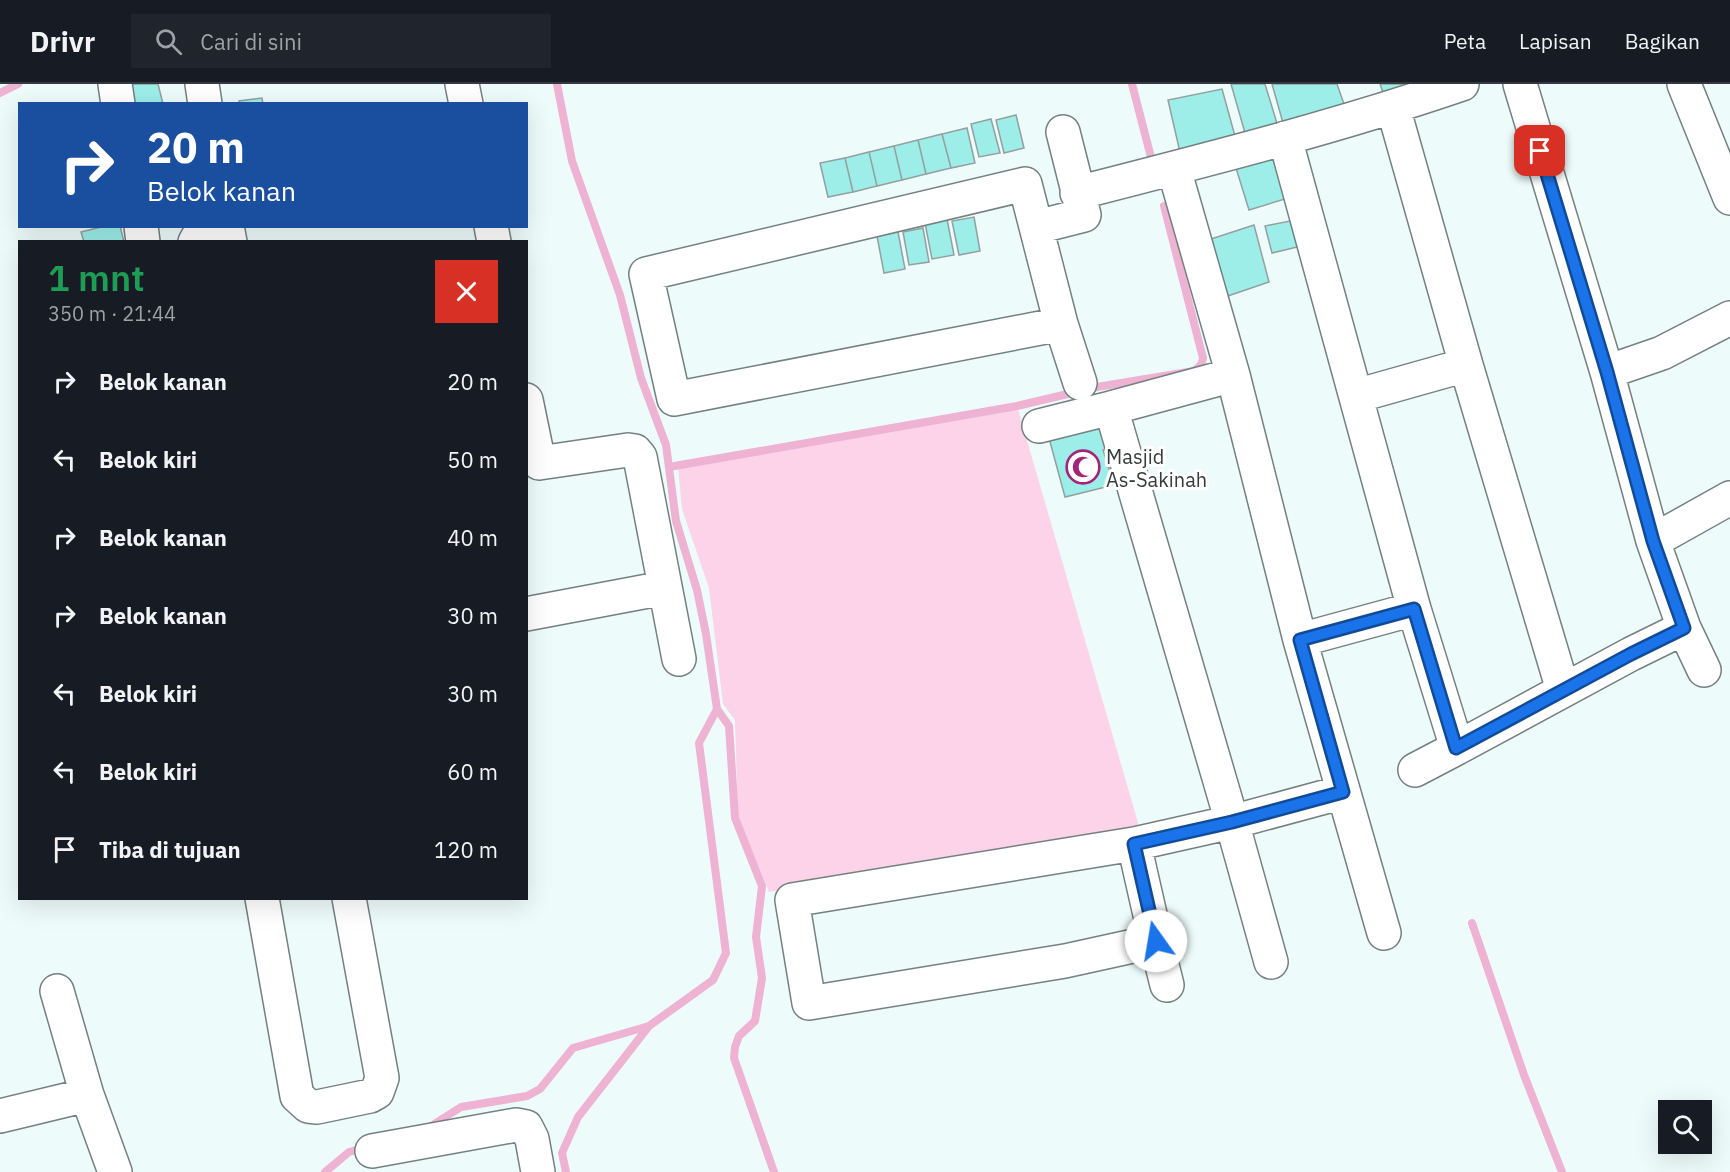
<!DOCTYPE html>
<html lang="id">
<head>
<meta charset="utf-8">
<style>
  :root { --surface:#171b24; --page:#20242c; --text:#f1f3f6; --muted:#9ea1a6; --line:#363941 }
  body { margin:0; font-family:"IBM Plex Sans",sans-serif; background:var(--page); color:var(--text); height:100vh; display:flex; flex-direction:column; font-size:22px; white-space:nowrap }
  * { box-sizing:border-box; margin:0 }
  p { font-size:20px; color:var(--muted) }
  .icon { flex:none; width:33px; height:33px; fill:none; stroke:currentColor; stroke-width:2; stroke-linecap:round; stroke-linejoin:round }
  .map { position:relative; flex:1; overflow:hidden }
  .details { position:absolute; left:18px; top:156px; width:510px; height:660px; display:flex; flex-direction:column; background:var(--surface); border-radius:0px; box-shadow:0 6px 24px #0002 }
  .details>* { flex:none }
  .banner { position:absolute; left:18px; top:18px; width:510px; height:126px; border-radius:0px; box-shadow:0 6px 24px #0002; background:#1a4fa0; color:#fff; overflow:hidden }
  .buttons { position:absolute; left:1658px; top:1016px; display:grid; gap:12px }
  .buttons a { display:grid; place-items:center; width:54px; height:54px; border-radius:0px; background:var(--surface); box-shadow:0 6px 24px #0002; font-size:30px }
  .pin { position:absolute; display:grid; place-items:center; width:51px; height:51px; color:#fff; margin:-26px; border-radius:12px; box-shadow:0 3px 9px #0006 }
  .me { position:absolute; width:66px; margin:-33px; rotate:347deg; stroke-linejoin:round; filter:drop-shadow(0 0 4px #0008) }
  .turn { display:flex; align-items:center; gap:21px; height:126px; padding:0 30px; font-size:27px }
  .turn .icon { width:78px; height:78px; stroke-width:2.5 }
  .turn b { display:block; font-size:42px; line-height:51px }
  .round { display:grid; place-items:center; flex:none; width:63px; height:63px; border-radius:0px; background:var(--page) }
  .headline { display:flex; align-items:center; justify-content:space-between; height:102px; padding:0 30px }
  h1 { font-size:36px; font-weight:600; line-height:45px; color:#1e9e55 }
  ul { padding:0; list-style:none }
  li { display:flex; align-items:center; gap:18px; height:78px; padding:0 30px }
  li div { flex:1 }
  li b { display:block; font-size:22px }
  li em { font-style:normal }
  header { display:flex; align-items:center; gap:36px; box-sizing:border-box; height:84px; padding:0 30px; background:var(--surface); border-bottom:2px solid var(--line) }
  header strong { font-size:28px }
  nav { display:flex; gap:33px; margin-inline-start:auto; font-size:21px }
  .search { width:420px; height:54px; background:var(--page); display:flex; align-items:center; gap:15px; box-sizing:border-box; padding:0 21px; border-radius:0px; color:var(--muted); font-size:22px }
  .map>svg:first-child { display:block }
</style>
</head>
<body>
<header>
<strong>Drivr</strong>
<div class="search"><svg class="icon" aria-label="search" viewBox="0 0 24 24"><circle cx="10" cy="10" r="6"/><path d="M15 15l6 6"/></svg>Cari di sini</div>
<nav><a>Peta</a><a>Lapisan</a><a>Bagikan</a></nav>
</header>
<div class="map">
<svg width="1730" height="1088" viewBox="0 0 1730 1088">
  <rect width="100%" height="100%" fill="#edfbfa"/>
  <path fill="#fcd3e8" d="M1017 322 1141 749 769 808 738 733 735 636 723 620 709 504 682 425 678 382Z"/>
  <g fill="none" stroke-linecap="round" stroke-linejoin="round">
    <path stroke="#eeb2d2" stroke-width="8" d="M557 0 572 77 620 211 641 294 666 361 676 437 697 506 706 550 717 625 729 642 735 734 762 802 756 853 762 894 755 937 739 952 735 963 734 974 774 1088
      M1132 0 1153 81
      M0 9 18 0
      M669 383 1017 322 1097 303 1194 287 1201 281 1203 274 1164 122
      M1472 839 1524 991 1562 1088
      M428 1044 461 1023 527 1012 540 1005 573 964 649 942 713 896 726 869 699 659 717 625
      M325 1088 349 1068 367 1063
      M566 1088 562 1069 578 1033 649 942"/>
  </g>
  <path fill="#9deee9" stroke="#93a09f" stroke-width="1.5" d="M127 0H158L163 20H131Z
    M1231 0H1265L1279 46 1247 56Z
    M1272 0H1337L1344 20 1283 39Z
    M1380 0H1434L1385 14Z
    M1222 5 1238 63 1182 77 1168 16Z
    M262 14 263 20H240L239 17Z
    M1016 31 1024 64 1004 69 996 36Z
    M991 35 1000 69 979 73 971 40Z
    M967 44 975 79 951 84 942 50Z
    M942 50 951 84 926 90 918 56Z
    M918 56 926 90 902 96 894 62Z
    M894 62 902 96 877 102 869 68Z
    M869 68 877 102 853 108 845 74Z
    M1276 73 1288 114 1249 126 1236 84Z
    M845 74 853 108 828 113 820 79Z
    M974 133 980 167 959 171 952 137Z
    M1305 134 1314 159 1272 169 1265 142Z
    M947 135 954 171 932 175 925 139Z
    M1254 141 1269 198 1225 213 1211 155Z
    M105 142H120L124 158H84L81 148Z
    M923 144 929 178 909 181 903 148Z
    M898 148 905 185 884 189 877 152Z
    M1109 340 1114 362 1103 366 1114 401 1065 413 1049 354Z"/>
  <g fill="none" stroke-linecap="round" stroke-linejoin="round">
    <g stroke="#748180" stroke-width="36">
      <path id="minor" d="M115 0 118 20
        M202 0 205 20
        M462 0 466 20
        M1520 0 1607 288 1653 457 1684 544 1704 586
        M1684 0 1730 114
        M1393 23 1466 281 1563 606
        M1285 54 1414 525 1457 664 1631 570 1684 544
        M1174 85 1233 291 1300 556 1384 849
        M1077 109C1206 76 1336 43 1462 0
        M141 142 143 158
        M227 142 230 158
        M491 142 494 158
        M1037 143 1084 131 1063 48
        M195 158 204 142
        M1061 240 674 315 646 190 1025 100 1061 240 1080 299
        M1607 288 1662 269 1730 234
        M1233 291 1111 324 1232 738 1271 878
        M1356 312 1466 281
        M526 316 539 379 628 366 635 367 640 373 679 575
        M1039 342 1111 324
        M1653 457 1730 414
        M526 530 664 504
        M1300 556 1414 525
        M1415 686 1457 664
        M1134 760 1156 857 1065 877 809 919 792 816 1134 760 1232 738 1343 708
        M262 814 297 1012 308 1022 317 1023 370 1012 377 1008 382 994 349 814
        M1156 857 1167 901
        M57 907 87 1011 115 1088
        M0 1032 87 1011
        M372 1067 516 1041 526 1043 532 1055 538 1088"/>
    </g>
    <use href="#minor" stroke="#fff" stroke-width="33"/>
  </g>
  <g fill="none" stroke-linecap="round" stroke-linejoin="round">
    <g stroke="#114b97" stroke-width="15">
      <path id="route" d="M1156 857 1134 760 1232 738 1343 708 1300 556 1414 525 1456 664 1631 570 1684 544 1653 457 1607 288 1540 67"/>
    </g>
    <use href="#route" stroke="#1a73e8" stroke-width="10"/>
  </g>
  <defs>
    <g id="mosque-ring" transform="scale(1.725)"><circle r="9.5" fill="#fff" stroke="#a32577" stroke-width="1.5"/><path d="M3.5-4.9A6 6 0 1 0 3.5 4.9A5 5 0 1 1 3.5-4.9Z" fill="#a32577"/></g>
  </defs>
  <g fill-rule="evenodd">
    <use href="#mosque-ring" x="1083" y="383"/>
  </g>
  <g text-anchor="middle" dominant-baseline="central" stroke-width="6" stroke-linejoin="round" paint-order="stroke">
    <g font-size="20" fill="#363c3b" stroke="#fff" text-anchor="start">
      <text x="1106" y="372">Masjid<tspan x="1106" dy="23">As-Sakinah</tspan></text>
    </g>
  </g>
</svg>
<div class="buttons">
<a><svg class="icon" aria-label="search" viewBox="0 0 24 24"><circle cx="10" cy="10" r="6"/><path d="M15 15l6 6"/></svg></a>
</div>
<div class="pin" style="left:1540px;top:67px;background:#d93025"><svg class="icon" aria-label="arrive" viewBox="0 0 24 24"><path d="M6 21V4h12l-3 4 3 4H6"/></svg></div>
<svg class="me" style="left:1156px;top:857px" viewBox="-20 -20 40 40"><circle r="19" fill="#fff"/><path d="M0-13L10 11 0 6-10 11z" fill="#1a73e8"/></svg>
<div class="banner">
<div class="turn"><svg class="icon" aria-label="right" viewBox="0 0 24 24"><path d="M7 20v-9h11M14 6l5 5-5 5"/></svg><div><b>20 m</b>Belok kanan</div></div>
</div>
<section class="details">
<div class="headline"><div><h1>1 mnt</h1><p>350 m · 21:44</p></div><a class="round" style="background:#d93025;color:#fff"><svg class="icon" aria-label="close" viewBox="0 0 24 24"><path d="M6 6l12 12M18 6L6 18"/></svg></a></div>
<ul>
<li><svg class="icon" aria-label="right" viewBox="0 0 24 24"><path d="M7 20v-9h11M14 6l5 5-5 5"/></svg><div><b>Belok kanan</b></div><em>20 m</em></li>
<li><svg class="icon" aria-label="left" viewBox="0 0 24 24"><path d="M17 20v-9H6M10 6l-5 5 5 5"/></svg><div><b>Belok kiri</b></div><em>50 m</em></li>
<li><svg class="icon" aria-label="right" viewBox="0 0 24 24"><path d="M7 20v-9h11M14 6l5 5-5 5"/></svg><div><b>Belok kanan</b></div><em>40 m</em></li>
<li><svg class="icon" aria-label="right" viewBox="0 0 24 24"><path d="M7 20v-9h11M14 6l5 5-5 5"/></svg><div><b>Belok kanan</b></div><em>30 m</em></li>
<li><svg class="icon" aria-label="left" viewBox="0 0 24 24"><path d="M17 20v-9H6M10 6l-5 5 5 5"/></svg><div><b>Belok kiri</b></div><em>30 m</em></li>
<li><svg class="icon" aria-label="left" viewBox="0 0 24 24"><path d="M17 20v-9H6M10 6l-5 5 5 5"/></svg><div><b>Belok kiri</b></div><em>60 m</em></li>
<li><svg class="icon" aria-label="arrive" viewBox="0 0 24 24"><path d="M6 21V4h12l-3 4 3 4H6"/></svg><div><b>Tiba di tujuan</b></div><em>120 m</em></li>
</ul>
</section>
</div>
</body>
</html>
